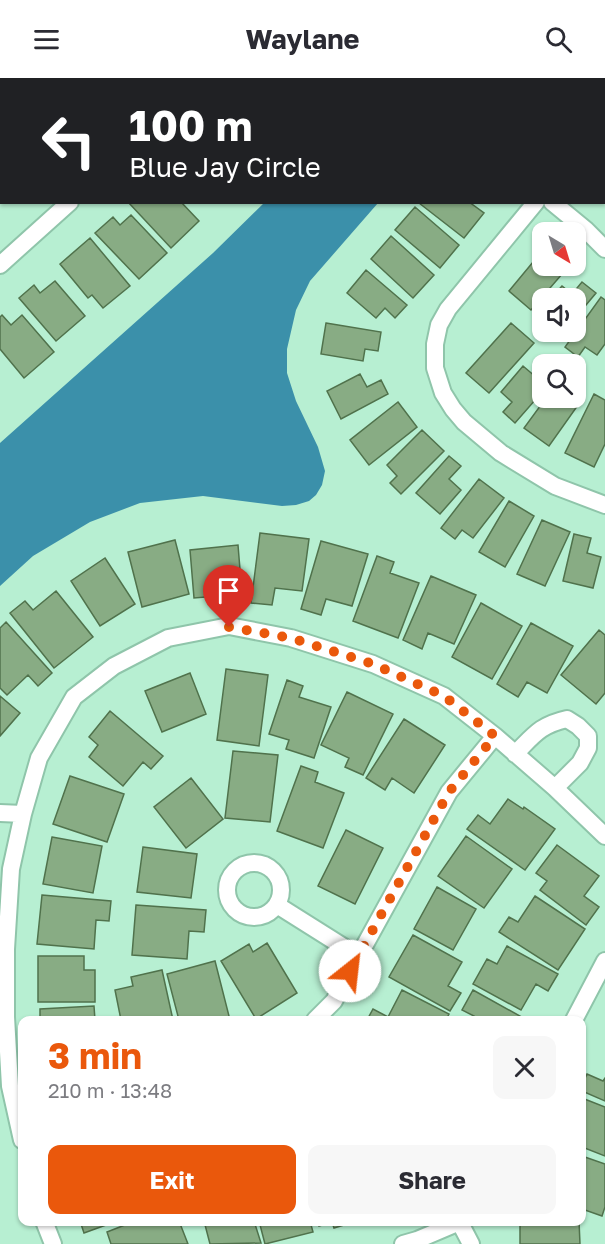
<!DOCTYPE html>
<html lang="en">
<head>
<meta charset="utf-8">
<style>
  :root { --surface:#fff; --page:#f7f7f7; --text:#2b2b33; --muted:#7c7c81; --accent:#ea580c }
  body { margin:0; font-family:"Golos Text",sans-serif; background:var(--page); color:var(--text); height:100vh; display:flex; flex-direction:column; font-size:22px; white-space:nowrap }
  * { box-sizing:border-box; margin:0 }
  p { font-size:20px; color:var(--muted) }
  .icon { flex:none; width:33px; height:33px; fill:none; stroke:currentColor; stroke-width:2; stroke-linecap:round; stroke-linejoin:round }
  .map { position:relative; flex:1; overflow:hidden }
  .side { position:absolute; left:18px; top:938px; width:568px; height:210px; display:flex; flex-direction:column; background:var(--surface); border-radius:12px; box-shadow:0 2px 4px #0004 }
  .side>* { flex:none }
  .top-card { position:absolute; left:0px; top:0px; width:606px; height:126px; box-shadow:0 2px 4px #0004; background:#202124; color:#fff; overflow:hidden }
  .needle { width:39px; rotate:142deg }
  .buttons { position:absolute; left:532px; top:144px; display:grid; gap:12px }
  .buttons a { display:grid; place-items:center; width:54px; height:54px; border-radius:12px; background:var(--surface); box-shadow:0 2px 4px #0004; font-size:30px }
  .pin { position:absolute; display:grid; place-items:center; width:51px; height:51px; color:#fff; margin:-62px -26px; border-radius:50% 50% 50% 0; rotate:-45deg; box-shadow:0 0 6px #0007 }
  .pin .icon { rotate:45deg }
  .me { position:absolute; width:66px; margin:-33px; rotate:29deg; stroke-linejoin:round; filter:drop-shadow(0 0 4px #0008) }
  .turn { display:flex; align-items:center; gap:21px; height:126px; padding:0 30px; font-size:27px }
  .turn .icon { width:78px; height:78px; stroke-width:2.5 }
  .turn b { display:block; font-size:42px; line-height:51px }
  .round { display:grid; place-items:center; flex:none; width:63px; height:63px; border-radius:12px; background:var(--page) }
  .overview { display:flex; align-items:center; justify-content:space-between; height:102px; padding:0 30px }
  h1 { font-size:36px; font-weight:700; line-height:45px; color:var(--accent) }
  .primary-button { display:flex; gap:12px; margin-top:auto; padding:12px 30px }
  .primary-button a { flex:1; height:69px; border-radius:12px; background:var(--accent); color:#fff; font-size:24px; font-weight:700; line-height:69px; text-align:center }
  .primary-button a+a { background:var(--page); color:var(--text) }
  header { display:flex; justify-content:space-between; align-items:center; height:78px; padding:0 30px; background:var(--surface); font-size:27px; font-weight:700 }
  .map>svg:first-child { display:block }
</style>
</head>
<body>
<header><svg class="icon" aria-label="menu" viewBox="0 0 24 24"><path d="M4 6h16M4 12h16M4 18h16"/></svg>Waylane<svg class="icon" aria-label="search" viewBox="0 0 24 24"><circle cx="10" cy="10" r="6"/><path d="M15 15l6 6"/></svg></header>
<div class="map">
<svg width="605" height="1166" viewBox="0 0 605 1166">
  <rect width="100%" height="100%" fill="#b7efd2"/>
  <path fill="#3b90aa" d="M265 124 378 125 310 203 296 232 287 271V295L296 323 318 369 325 393 322 407 316 417 309 423 296 427 282 428 203 418 140 425 90 444 33 478 0 508V365L213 175Z"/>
  <path fill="#88ac84" stroke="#50724c" stroke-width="1.5" d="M90 0H149L147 2H89Z
    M268 0H323L322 2H270Z
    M0 19 2 21V68L0 70Z
    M128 124H181L199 143 171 170Z
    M420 124H469L484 135 464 160 419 125Z
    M415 129 459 167 440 190 395 152Z
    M131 137 167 175 139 201 95 155 113 139 120 147Z
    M391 158 434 197 413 220 371 181Z
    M90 160 130 208 103 230 92 217 88 220 60 186Z
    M543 172V188H569L531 232 509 213Z
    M366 192 407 227 395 240 385 230 376 240 347 215Z
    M55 203 85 238 56 263 19 220 34 207 40 215Z
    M582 204 596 215 576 239V220H551L562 208 572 216Z
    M601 219 605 222V266L597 277 585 269 578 279 565 269Z
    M2 237 11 247 22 237 54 274 24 300 0 271V239Z
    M326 245 381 254 378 273 365 271 363 283 321 276Z
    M511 245 534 265 489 315 466 295Z
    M523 288 543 305V313L515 345 503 334 512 324 501 314Z
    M360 296 367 309 381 302 388 316 341 341 327 313Z
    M576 316 583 320 549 368 524 350 546 320H576Z
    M594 316 605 322V366L594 389 565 375Z
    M398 324 417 349 369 387 350 362Z
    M422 352 444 373 401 416 390 405 397 398 387 387Z
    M449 378 461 388 449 401 461 412 440 436 416 415Z
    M479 401 504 420 473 460 462 452 455 461 441 450Z
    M509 423 534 438 505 489 479 474Z
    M542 442 570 454 545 508 517 496Z
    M260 455 309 461 302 513 275 510 272 527 251 525Z
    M574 456 591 460 587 475 601 479 593 510 563 503Z
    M175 462 189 516 142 529 128 474Z
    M321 463 368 476 352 528 326 521 321 537 301 531Z
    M238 467 242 516 194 520 190 472Z
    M377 478 394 484 390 495 419 505 398 560 353 543Z
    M105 480 135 526 100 548 71 503Z
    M431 498 476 517 454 566 428 555 422 571 403 562Z
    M56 513 93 559 54 590 10 535 25 523 33 532Z
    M481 525 522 548 492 601 452 579Z
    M6 544 52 595 38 608 28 597 7 617 0 610V550Z
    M531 545 573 568 547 615 527 604 518 619 497 606Z
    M599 552 605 557V615L596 626 561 597Z
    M226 591 268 597 259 668 217 662Z
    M190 595 206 636 162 654 145 613Z
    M287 602 303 608 299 619 331 629 314 680 286 671 289 662 269 656Z
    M347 614 393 636 363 697 345 689 349 680 321 667Z
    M0 618 20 635 0 658Z
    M110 633 163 678 151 691 143 684 123 708 89 679 98 667 89 659Z
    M404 641 445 667 414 715 392 700 385 712 366 700Z
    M233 673 278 677 270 744 225 740Z
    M301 688 318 694 315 704 344 715 323 770 277 753Z
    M70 698 124 716 107 764 53 746Z
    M191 700 223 741 186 770 154 729Z
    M508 721 523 731 524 729 555 751 525 792 467 751 478 737 490 746Z
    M346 752 383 770 355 826 318 808Z
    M466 758 512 791 484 830 438 798Z
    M52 759 102 768 93 815 43 806Z
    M557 767 599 798 584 818 599 829 586 847 540 812 547 803 536 795Z
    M143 769 197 776 191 820 137 814Z
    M437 809 476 831 453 872 414 851Z
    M42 817 111 823 109 843 96 842 94 871 37 866Z
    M535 818 585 851 558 892 499 854 509 839 518 844Z
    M136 827 206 832 204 854 189 853 187 881 132 877Z
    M413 857 462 884 448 908 461 915 450 933 389 899Z
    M267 865 297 915 256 941 221 883 249 866 253 874Z
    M507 868 558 896 548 913 536 906 521 932 473 906 487 881 497 886Z
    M38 878H84V892H95V924H38Z
    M215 883 230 942H179L167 896Z
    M162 892 173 942H121L115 912 133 908 131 899Z
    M402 912 449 936 446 942H367L373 931 388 939Z
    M473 912 527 942H472L474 938 462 932Z
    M94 928 95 942H40V931Z
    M587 996 603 1003 605 1000V1023L582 1013V1007Z
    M582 1020 605 1029V1078L582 1069Z
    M582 1078 605 1086V1129L602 1138 582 1131Z
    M80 1143H117L84 1155Z
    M135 1143H179L188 1166H111L107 1154Z
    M204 1143H254L261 1165 210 1166Z
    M259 1143H310L313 1154 265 1166Z
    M317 1143H357L334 1150 332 1144 319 1148Z
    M520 1143H579L580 1166H520Z"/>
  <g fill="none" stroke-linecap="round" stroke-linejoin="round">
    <g stroke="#8fc5aa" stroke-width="20">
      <path id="minor" d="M43 0 44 2
        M189 2 190 0
        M604 24H605
        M536 124 448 231 439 247 435 266V290L443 315 453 331 464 344 501 375 555 408 605 427
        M552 124 586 152 605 171
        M0 187 70 124
        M515 676C534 657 540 647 567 641L578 648 588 658V670L580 685 555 710
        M0 735 23 736
        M227 812a27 27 0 1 1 54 0a27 27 0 1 1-54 0Z
        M277 827 358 878
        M315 942 334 923 449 714 495 658
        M574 942 605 883
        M22 1062 10 1008 6 939V871L11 791 23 736 39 680 74 619 114 588 168 560 229 548 291 560 373 586 444 618 495 658 555 710 605 758
        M44 1143 53 1166
        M460 1145 471 1166
        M403 1166 417 1162 462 1143"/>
    </g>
    <use href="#minor" stroke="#fff" stroke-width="16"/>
  </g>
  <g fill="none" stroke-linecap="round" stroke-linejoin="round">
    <path stroke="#ea580c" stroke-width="10" stroke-dasharray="0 18" d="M229 549 291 560 373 586 444 618 495 658 449 714 350 893"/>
  </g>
</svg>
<div class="buttons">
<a><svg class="needle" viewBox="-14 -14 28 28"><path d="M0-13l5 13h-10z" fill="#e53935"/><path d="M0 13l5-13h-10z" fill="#7c7c81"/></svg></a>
<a><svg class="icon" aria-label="sound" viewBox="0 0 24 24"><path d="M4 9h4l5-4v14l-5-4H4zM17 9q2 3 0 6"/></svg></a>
<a><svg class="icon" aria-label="search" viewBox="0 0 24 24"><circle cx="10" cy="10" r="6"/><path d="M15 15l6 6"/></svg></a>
</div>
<div class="pin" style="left:229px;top:549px;background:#d93025"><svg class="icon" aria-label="arrive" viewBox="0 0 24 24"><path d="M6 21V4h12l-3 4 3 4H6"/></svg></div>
<svg class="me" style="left:350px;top:893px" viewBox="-20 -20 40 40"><circle r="19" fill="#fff"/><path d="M0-13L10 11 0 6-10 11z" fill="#ea580c"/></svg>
<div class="top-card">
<div class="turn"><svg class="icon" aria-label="left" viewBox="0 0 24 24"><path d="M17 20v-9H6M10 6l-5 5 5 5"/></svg><div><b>100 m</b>Blue Jay Circle</div></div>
</div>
<section class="side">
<div class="overview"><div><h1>3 min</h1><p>210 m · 13:48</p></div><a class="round"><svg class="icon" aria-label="close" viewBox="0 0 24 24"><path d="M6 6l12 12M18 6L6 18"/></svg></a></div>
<div class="primary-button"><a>Exit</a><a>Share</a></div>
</section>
</div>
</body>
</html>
